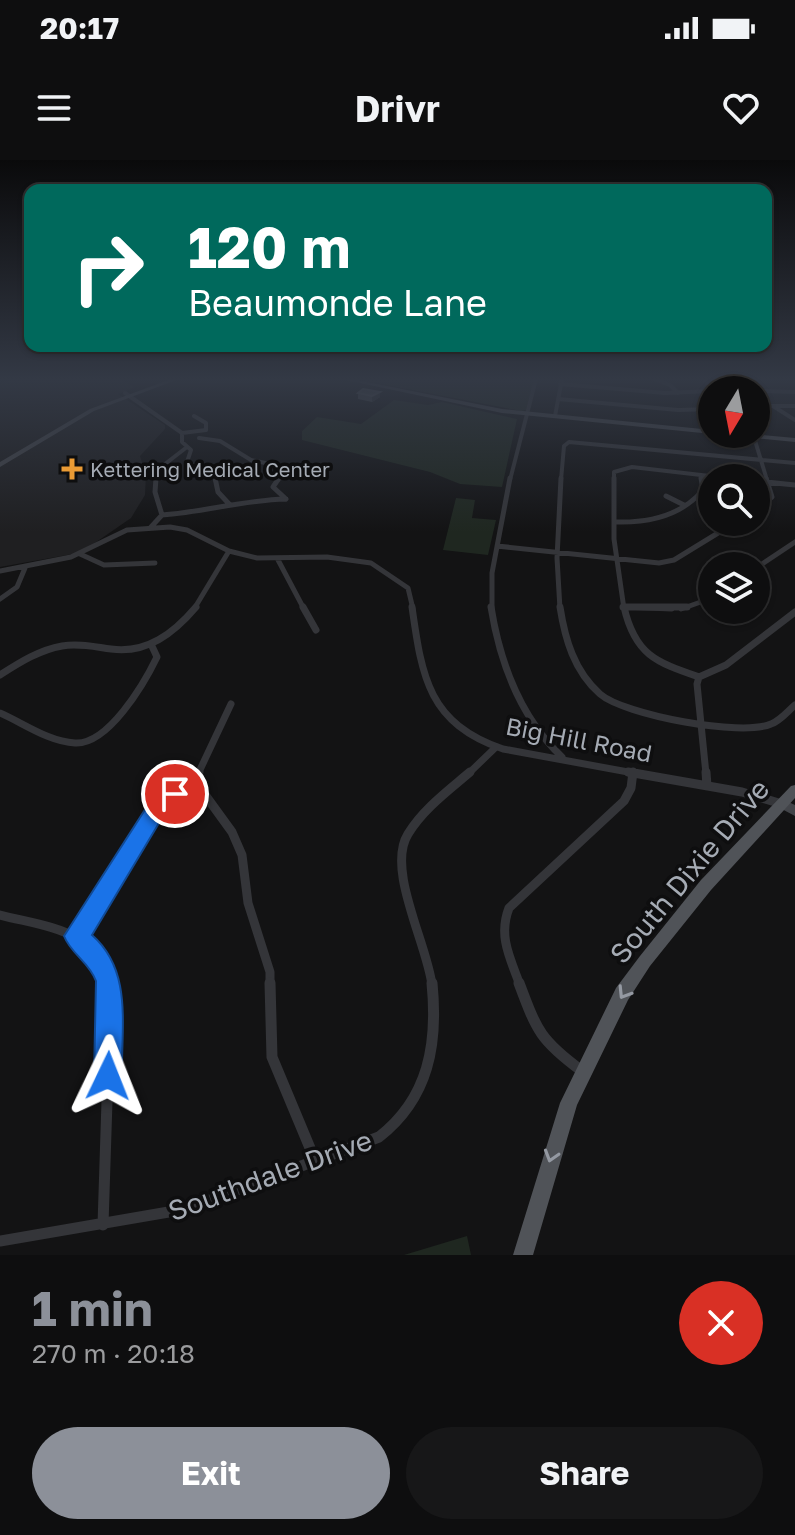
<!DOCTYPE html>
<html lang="en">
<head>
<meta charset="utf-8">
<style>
  :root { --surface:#0e0e0f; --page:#171718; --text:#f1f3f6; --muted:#9b9c9e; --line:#2e2e2f; --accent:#8c9099 }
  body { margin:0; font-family:"Golos Text",sans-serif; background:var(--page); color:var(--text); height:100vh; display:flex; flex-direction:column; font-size:30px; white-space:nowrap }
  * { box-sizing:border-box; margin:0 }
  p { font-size:26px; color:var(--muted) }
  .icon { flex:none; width:44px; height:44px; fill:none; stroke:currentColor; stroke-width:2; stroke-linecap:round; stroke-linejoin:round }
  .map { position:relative; height:1095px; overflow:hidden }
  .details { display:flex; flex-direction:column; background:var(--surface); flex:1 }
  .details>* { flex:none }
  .hud { position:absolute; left:24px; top:24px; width:748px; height:168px; border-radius:16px; box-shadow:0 2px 6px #0004,0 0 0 2px var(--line); background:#00695c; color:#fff; overflow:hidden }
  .needle { width:52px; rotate:190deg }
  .controls { position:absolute; left:698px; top:216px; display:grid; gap:16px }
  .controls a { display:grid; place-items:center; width:72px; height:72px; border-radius:50%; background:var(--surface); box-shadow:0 2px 6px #0004,0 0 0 2px var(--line); font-size:40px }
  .pin { position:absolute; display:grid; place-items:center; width:68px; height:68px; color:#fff; margin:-34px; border:4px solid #fff; border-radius:50%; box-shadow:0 2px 8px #0007 }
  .me { position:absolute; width:88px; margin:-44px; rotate:2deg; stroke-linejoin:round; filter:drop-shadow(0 0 6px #0008) }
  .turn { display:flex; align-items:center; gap:28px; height:168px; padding:0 32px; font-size:36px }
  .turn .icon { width:104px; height:104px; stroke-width:2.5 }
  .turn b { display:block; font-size:56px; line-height:68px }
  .round { display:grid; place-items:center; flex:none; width:84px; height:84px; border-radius:42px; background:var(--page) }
  .overview { display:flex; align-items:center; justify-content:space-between; height:136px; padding:0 32px }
  h1 { font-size:48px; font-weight:700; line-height:60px; color:var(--accent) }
  .primary-button { display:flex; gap:16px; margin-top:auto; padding:16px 32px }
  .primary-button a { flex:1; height:92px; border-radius:48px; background:var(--accent); color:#fff; font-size:32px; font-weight:700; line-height:92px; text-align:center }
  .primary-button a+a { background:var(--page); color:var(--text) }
  .status { display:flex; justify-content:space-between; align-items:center; height:56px; padding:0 40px; background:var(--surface); direction:ltr }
  .status svg { height:22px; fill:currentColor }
  header { display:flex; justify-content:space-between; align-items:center; height:104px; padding:0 32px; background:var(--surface); font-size:36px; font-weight:700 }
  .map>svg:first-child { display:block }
</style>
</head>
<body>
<div class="status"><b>20:17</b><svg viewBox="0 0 49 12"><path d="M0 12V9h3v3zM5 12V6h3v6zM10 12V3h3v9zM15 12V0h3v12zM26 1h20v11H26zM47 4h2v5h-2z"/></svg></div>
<header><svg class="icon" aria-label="menu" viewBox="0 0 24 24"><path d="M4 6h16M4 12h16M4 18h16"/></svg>Drivr<svg class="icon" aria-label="heart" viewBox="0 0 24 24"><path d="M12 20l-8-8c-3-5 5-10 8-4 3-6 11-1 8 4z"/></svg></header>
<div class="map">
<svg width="795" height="1095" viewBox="0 0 795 1095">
  <rect width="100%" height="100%" fill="#131314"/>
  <path fill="#1f1f21" d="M13 219H120L135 227 118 234 165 265V269L140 296 146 315 145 335 131 358 89 387 73 394 0 407V223Z"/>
  <path fill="#1f2720" d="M356 219H535L526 250 521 251Z
    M394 240 428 245 442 242 517 259 502 327 460 324 430 312 302 280V271L317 257 361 264Z
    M456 338 475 340 472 358 496 360 488 395 443 390Z
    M467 1076 471 1095H404Z"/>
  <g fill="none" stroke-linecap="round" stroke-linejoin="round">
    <path stroke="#343539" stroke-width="4" d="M654 219 670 225 678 233
      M704 219 712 230
      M560 224 665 233 712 231
      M725 230 795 232
      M125 233 182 273 206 270
      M558 239 678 250 712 249
      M756 246H795
      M773 246 795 260
      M194 256 206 263V270
      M555 256 562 219
      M182 273V282L191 290 187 302 214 314 215 320
      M753 274 767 320
      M199 278 220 281 251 300 280 306 283 313 278 320
      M701 315 702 320
      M156 320 165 304 187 287
      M510 320 536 219
      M561 320 564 286 569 282 795 303
      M614 320V312L632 307 727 318"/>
    <path stroke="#343539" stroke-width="5" d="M156 318 155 332 162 355
      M215 318 218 332 230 345
      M279 318 273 327 286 339
      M614 318V379L624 449
      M756 321 795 325
      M666 336 684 345
      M756 350 772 337 766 318
      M616 362C648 363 681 356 703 330L701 318
      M151 367 162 355C204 352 244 340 286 339
      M497 386 659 403 674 400 736 362
      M80 394 104 405 155 403
      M277 398 304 449
      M756 408 795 382
      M0 411 71 397 127 370 170 367 187 370 229 391 257 398 327 397 371 403 408 428 413 449
      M0 439 17 427 25 408
      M623 447 672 449
      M194 449 229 391
      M492 449V413L510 318
      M560 449 557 398 561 318
      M681 449 712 438"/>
    <path stroke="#343539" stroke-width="7" d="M303 447 316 470
      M412 447C422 517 428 563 503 589L639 614
      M491 447C500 503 520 557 562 597
      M560 447C565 479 574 511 600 534 624 555 742 577 771 564 780 561 788 551 795 545
      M623 447H687
      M624 447C635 495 656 502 699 517
      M0 515C19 503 39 490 62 486 79 483 95 487 111 489 147 494 174 473 196 447
      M699 517 726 505 795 452
      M699 517 697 524 706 614
      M0 553C23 563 49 582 75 583 108 585 144 524 157 497L151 484
      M198 614 231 544
      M468 614 496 587"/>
    <path stroke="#343539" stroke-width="9" d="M628 612 742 632 782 644
      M706 612 707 626
      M195 621 232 672 242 695 248 743 270 812V825
      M0 755C45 767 100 769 107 825
      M76 776 155 651 195 621 199 612
      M432 825C427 784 386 709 408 674 423 649 449 630 470 612
      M520 825C510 798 498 776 509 748L624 641 631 628 633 612"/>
    <path stroke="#343539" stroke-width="11" d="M270 823 272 897 315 1000
      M519 823C537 871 540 880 582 911
      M103 1065 110 848 107 823
      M0 1081 186 1049 379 977C429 938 438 884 432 823"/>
    <path fill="#424449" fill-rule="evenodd" d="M171 219H179L94 251 0 307V302L90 249Z
      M341 219H352L502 249 712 270V274L502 253Z
      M729 274H751L795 278V282L732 276Z
      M782 639 795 645V656L778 647 776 644 778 641Z"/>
    <path fill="#505358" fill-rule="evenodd" d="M795 625V638L711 730 650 806 628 840 577 945 533 1095H513L560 943 616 828 640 796 701 720 791 626Z"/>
  </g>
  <path fill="#494a4f" d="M380 232V237L372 242 358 239V233Z"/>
  <path fill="#2f3033" d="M380 232V237L372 242V236Z"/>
  <path fill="#53555a" stroke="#606268" stroke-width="2" d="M363 229 380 232 372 236 358 233Z"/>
  <defs><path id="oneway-chevron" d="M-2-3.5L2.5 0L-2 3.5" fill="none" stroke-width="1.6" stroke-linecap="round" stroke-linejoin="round" transform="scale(2)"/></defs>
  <g stroke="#9499a2">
    <use href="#oneway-chevron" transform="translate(624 833) rotate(122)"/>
    <use href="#oneway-chevron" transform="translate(551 996) rotate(107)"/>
  </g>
  <linearGradient id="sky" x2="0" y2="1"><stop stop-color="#0a0a0b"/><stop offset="0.59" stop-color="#333945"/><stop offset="1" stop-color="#333945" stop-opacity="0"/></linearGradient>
  <rect width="795" height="372" fill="url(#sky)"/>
  <path fill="#1a73e8" stroke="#114b97" stroke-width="2" d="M175 625 182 628 185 634 162 658 92 775C133 811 121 866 122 916L118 926 108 930 98 926 94 916 96 821C89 802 71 794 64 776L148 645Z"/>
  <path fill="#ea9b35" stroke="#0e0e0f" stroke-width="3" d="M68 297h8v8h8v8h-8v8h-8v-8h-8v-8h8z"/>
  <g text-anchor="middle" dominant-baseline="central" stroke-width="7" stroke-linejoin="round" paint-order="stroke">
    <g font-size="20" fill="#a5abb4" stroke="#0e0e0f" text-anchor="start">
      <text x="90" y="309">Kettering Medical Center</text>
    </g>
    <g font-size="24" fill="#a5abb4" stroke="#0e0e0f">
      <text transform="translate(579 579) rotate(11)">Big Hill Road</text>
    </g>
    <g font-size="28" fill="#a5abb4" stroke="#0e0e0f">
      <text transform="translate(689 711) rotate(-50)">South Dixie Drive</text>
      <text transform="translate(270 1015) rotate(-20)">Southdale Drive</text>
    </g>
  </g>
</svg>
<div class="controls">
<a><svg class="needle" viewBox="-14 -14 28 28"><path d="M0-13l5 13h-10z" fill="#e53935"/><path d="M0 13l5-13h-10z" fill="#9b9c9e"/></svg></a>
<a><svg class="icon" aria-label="search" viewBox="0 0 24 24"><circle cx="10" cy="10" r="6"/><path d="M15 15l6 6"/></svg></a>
<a><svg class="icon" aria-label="layers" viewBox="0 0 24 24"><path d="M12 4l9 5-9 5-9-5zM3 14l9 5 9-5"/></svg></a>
</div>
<div class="pin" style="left:175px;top:634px;background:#d93025"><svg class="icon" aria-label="arrive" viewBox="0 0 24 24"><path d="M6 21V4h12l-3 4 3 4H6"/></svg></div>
<svg class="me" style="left:108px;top:916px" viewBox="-20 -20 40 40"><path d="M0-17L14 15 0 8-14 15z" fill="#1a73e8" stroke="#fff" stroke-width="4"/></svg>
<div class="hud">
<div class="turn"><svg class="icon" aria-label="right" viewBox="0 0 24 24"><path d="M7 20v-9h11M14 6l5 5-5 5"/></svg><div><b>120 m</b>Beaumonde Lane</div></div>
</div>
</div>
<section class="details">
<div class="overview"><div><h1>1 min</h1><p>270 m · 20:18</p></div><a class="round" style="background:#d93025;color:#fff"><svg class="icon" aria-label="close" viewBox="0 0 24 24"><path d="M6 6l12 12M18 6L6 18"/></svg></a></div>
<div class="primary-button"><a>Exit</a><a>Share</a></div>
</section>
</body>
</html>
